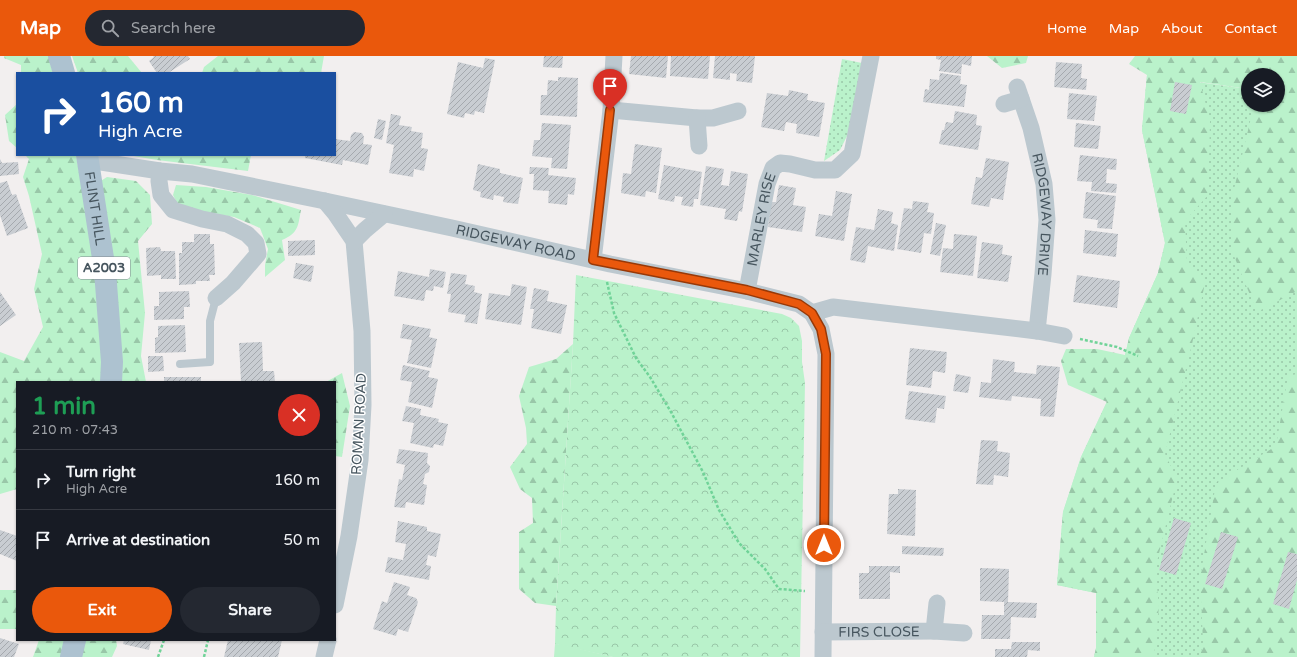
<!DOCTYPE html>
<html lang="en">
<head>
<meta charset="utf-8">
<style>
  :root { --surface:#171b24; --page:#242831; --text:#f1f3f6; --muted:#9ea1a6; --line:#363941; --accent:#ea580c }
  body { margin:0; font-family:"Varela Round",sans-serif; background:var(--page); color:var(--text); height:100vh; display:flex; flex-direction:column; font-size:15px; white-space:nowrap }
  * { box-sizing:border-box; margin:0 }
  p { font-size:13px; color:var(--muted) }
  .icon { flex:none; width:22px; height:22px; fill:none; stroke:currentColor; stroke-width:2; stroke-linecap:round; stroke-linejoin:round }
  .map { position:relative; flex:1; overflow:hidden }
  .drawer { position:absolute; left:16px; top:325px; width:320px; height:260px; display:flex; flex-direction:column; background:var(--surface); border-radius:0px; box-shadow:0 1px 3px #0004 }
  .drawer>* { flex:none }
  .top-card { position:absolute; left:16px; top:16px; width:320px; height:84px; border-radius:0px; box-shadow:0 1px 3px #0004; background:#1a4fa0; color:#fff; overflow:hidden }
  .buttons { position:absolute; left:1241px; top:12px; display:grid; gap:8px }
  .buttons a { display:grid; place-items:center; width:44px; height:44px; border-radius:50%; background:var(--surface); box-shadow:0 1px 3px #0004; font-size:20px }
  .pin { position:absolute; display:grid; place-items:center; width:34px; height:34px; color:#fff; margin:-41px -17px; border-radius:50% 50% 50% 0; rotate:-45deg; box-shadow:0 0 4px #0007 }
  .pin .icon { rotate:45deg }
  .me { position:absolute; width:44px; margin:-22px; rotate:0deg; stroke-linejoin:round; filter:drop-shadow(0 0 3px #0008) }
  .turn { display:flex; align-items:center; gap:14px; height:84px; padding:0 16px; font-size:18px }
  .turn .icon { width:52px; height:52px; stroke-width:2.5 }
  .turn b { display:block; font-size:28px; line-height:34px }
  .round { display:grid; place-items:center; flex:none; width:42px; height:42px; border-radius:21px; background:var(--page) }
  .headline { display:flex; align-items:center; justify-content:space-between; height:68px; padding:0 16px }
  h1 { font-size:24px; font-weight:700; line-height:30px; color:#1e9e55 }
  .primary-button { display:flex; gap:8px; margin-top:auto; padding:8px 16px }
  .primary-button a { flex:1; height:46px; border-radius:24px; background:var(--accent); color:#fff; font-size:16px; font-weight:700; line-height:46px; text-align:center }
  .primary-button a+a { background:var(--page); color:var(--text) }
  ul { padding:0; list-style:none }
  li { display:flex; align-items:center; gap:12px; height:60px; padding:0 16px; border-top:1px solid var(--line) }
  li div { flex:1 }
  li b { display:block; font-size:15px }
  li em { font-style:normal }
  header { display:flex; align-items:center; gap:24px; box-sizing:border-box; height:56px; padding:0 20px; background:var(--accent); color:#fff }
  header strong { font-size:19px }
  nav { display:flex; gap:22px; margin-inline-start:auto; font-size:14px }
  .search { width:280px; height:36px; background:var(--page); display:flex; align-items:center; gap:10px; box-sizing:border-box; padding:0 14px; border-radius:22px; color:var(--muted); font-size:15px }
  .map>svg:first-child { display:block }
</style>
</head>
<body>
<header>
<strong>Map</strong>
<div class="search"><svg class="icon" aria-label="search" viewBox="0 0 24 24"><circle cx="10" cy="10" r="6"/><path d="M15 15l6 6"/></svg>Search here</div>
<nav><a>Home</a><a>Map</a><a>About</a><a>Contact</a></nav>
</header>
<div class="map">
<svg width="1297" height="601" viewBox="0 0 1297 601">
  <defs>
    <pattern id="grass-dots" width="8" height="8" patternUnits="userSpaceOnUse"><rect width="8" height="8" fill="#baf2cb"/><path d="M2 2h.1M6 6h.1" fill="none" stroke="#99c7a8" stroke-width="1.8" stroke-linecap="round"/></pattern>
    <pattern id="forest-firs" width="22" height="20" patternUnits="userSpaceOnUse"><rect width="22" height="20" fill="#baf2cb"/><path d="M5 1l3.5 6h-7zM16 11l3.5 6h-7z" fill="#99c7a8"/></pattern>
    <pattern id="park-crowns" width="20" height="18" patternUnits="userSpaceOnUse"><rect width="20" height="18" fill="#baf2cb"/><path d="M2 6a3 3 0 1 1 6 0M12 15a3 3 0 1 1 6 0" fill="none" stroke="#99c7a8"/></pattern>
    <pattern id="building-hatch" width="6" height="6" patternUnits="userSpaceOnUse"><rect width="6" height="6" fill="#c9cdd2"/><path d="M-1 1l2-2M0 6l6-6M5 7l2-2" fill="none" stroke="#a5a9ae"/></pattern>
  </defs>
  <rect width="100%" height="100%" fill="#f2efef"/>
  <path fill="url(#grass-dots)" d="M842 3 862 7 849 76 840 94 824 105Z
    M1147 19 1248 33V49H1278L1297 40V601H1094L1096 592V537L1057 529 1063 456 1081 401 1122 313 1129 282 1158 217 1165 187 1142 74Z"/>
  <path fill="url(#forest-firs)" d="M4 0H48L53 17H21V9L4 2Z
    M72 0H128L142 17H78Z
    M218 0H324L321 17H202L204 11Z
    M987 0H1028L1026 7 1002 12Z
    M1135 0H1297V235L1257 256 1232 195 1231 146 1254 49H1278V19H1248V33L1200 26 1210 65 1208 139 1185 165 1187 207 1205 227 1192 288 1165 398 1177 423 1155 514 1159 550 1154 601H1094L1096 592V537L1057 529 1063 456 1081 401 1107 346 1068 329 1061 305 1066 293H1097L1125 299 1129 282 1158 217 1165 187 1142 74 1147 19 1129 8Z
    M17 48V92L9 85 5 59Z
    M25 99H76L95 204 103 304 101 326H17V433L0 438V296L24 305 43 271 34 233 42 198 29 140 23 121 29 103Z
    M128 99H251L248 115 157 104Z
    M107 121 136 125 150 139 152 168 138 185 145 257 141 300 146 326H119L99 126Z
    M176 129 206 131 252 139 301 154C298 169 299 177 282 184L285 204 265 221V209L268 193 260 172 234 161 197 155 178 149 173 139Z
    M573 288 556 550 535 547 519 533V476L533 467 532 442 520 433 510 411 527 388 526 372 519 340 529 311 556 303Z
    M342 317 350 350 342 401 335 400V326H326Z
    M1297 318V601H1200L1203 586 1200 523 1216 427 1276 390 1288 320Z
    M0 534H17V573H0Z
    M39 584H67L62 601H33Z
    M81 584H116L117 590 112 601H77Z"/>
  <path fill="url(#park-crowns)" d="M576 219 782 258 791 262 799 270 802 285V306L805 327 800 601H613L555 588 556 550 573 288Z"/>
  <path fill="#baf2cb" d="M555 588 563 589 613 601H554Z"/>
  <path fill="url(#building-hatch)" d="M153 0H188L190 3 168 17H157L149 5 154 1Z
    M544 0H563L562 12 543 11Z
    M631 0H668L666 22 629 18Z
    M671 0H710L708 23 670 20Z
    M715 0H755L752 27 736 25 737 18 730 17V24L713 22Z
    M936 0H972L971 10 962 8 961 18 939 15 941 4 936 3Z
    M485 2 495 4 484 57 475 55 474 59 465 57 464 62 447 58 458 6 483 12Z
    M1056 6 1082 8 1081 22 1087 23 1086 34 1054 31Z
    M940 17 961 20 960 28 967 29 964 51 923 46 925 33 929 34 930 23 939 24Z
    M558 21 578 22 577 61 540 59 541 39H547L548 24 558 25Z
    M1175 26 1192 29 1186 58 1170 55Z
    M789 34 808 38 807 44 825 47 819 81 796 77 797 68 786 66 784 75 761 71 767 37 788 40Z
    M1069 37 1097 40 1094 65 1067 63Z
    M955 55 977 59 976 69 982 70 978 94 939 88 942 74H944L946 66 953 67Z
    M391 58 401 60 399 69 412 71 411 75 423 77 421 92 428 93 424 115 414 113 413 121 389 117 394 89 386 87Z
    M378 63 386 65 382 84 374 82Z
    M542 67 571 69 567 113 551 112 552 102 532 100 534 84H540Z
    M1076 67 1101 70 1098 93 1074 91Z
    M354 76 362 77 364 81 363 88 372 89 368 109 343 104 342 109 305 102V99H335V83L350 85 351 79Z
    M635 88 662 92 656 137 646 135 645 141 621 137 623 117 631 118Z
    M1080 99 1117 103 1116 114 1107 113 1106 127 1117 128 1116 137 1091 135 1092 126 1077 125Z
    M986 102 1009 106 1003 144 991 142 989 151 971 148 976 121 982 122Z
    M0 103 2 107 18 106 19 118 0 120Z
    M478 108 500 113V117L523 122 518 148 503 146 504 141 494 139 493 144 480 141 481 136 473 134Z
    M664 109 702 116 698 143H694L693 151 681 149 683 141 675 140 674 146 658 143Z
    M706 110 724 113 721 129 729 130 731 115 748 118 742 156 739 155 737 165 724 163 726 153 700 149Z
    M530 111 549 112 548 119 576 122 574 139 568 138 567 149 548 147 549 135 533 134 534 118H529Z
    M7 125 12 139 16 138 28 172 7 180 0 159V127Z
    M779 129 796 132 793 149 806 151 802 176 768 171 771 146H776Z
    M836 135 852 138 844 185 815 180 819 158 832 160Z
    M1086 136 1116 140 1112 173 1097 172 1098 164 1083 162Z
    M913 145 929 147 927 156 934 157 931 178 924 177 921 197 897 193 904 152 912 153Z
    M878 153 893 156 891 167 898 169 894 195 868 190 865 207 850 204 856 171 874 174Z
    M936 167 946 169 940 200 930 198Z
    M1085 174 1118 178 1116 201 1083 197Z
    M194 178H210V188H214L215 219H209L210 225H196V228L179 229V197H182V186H194Z
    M954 178 977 180 973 220 940 216 943 192 953 193Z
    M315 184V199L288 200V185Z
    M982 186 1003 189 1002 198 1012 200 1008 226 977 222Z
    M160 191 161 195H175L176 223H161V219L147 220 146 192Z
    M296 207 314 210 311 226 293 222Z
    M430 213 446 216 443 232 434 230 433 235 426 234 424 245 394 240 398 215 429 221Z
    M451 217 467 219 465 228 475 230 474 236 482 238 477 268 464 266 466 259 448 256 451 238H447Z
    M1077 219 1120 225 1117 252 1073 246Z
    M512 228 527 231 521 269 485 263 489 237 510 240Z
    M534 232 549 235 547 245 567 249 561 278 531 272 534 253H530Z
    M189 235 190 251H184V263L154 264V250H159V236Z
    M0 236 16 259 0 270Z
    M403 268 431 273 429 281 437 283 431 312 407 307 412 284 400 282Z
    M185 269 186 296 155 297V282L158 281V270Z
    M262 286 263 315H274L275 326H241L239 287Z
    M910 292 947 296 945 317 933 315 931 332 906 329Z
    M148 300H163L164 315 148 316Z
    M993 303 1015 306 1014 316 1036 318 1037 309 1060 311 1054 361 1040 360 1041 343 1012 340 1011 345 979 341 981 326 991 327Z
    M403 309 430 315 428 321 438 323 432 352 408 346 412 326 400 324Z
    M956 318 971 321 968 337 953 335Z
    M164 321H201V326H164Z
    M909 335 946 340 944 353 937 352 935 367 905 363Z
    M406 350 421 353 420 359 439 363 438 366 448 368 443 390 434 388 433 392 410 387 414 367 402 365Z
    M981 384 998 385 997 395 1010 397 1008 421 994 419 993 429 976 428Z
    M399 393 428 397 427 407 430 410 429 416 425 418 423 428 427 429 424 449 406 446 405 452 394 451 399 423 402 424 405 409 396 407Z
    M898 433 916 434 915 480 887 478 889 438H898Z
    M1174 462 1191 467 1176 519 1159 514Z
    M398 465 427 471V475L441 478 436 501 428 499 426 509 431 510 429 524 385 516 388 501 403 504 406 488 395 486Z
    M0 474 17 480V505L0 498Z
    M1221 476 1238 481 1222 533 1205 528Z
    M902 490 944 492 943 500 902 498Z
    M1288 496 1297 498V524L1289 553 1273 548Z
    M869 510H900V517L890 516V543H859V517H869Z
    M980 512 1009 513 1008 546 1037 547 1036 562 1011 561 1010 583H981L982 559H1004V546L980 545Z
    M394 526 410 531 407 539 416 542 418 546 408 576 398 573 396 580 373 573 382 545 387 547Z
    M0 582 19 588 14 601H0Z
    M124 584H151L149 594 123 588Z
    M228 584H282L278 601H224Z
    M1012 586H1040V595L1028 594 1027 601H995V593H1011Z"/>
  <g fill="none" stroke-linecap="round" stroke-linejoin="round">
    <path stroke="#70d398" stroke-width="2.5" stroke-dasharray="3 2" stroke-linecap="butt" d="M607 226 614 257 636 302 650 321 671 356 703 416 719 454 739 487 765 513 779 533 805 535
      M1080 283 1117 291 1138 300
      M158 601 164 584
      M204 601 208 584"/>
    <path stroke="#bcc8cf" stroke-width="8" d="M180 308 210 306V265L216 242"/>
    <g stroke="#bcc8cf" stroke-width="17">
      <path id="s1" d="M1017 31 1031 72 1044 128 1047 164 1043 218 1037 275"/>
      <path d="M1004 48 1021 43"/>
      <path d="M611 54 697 62H713L738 55"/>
      <path d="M697 62 699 90"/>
      <path id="s2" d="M88 104 160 115 192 118 325 145 452 172 610 208 747 235 799 248 812 257 821 273 826 298 823 601"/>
      <path d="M160 115 159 125 161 139 173 154 202 163 227 168 247 178 256 187 258 198 233 227 216 242"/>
      <path d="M325 145 335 157 354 185 362 275 363 349 360 404 349 480 335 549"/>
      <path d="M354 185 365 174 384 158"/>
      <path d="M593 204 611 54 614 0"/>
      <path id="s3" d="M747 235 767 128 773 112 780 107 790 108 815 114H835L852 98 871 0"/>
      <path d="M812 257 833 251 1037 275 1064 280"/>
      <path d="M934 575 964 577"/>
      <path id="s4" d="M823 576 934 575 937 547"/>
      <path d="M324 601 328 584"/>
    </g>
    <g stroke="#adc2d0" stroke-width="22">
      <path d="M59 0 64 17"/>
      <path id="s5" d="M87 99 105 215 112 306 111 326"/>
      <path d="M71 601 75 584"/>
    </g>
  </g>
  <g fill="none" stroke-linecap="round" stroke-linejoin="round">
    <g stroke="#983908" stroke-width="10">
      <path id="route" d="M610 54 593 204 747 234 799 248 812 257 821 273 826 298 824 489"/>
    </g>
    <use href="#route" stroke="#ea580c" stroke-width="7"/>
  </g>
  <g text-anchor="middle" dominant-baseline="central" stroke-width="3" stroke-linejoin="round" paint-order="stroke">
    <rect fill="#fff" stroke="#7e888e" stroke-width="1" x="78" y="201" width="52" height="22" rx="3"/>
    <g font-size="13" font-weight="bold" fill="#46555e">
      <text x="104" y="212">A2003</text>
    </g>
    <g font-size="14" fill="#46555e" stroke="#fff">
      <text stroke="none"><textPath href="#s5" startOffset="54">FLINT HILL</textPath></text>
      <text stroke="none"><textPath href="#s1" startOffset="131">RIDGEWAY DRIVE</textPath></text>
      <text stroke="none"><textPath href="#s3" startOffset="73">MARLEY RISE</textPath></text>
      <text stroke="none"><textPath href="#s2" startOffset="436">RIDGEWAY ROAD</textPath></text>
      <text transform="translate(359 368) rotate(-87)">ROMAN ROAD</text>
      <text stroke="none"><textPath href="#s4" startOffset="56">FIRS CLOSE</textPath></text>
    </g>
  </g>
</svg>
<div class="buttons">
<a><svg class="icon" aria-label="layers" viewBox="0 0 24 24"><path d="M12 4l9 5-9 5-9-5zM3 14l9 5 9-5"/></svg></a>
</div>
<div class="pin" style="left:610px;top:54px;background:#d93025"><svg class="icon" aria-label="arrive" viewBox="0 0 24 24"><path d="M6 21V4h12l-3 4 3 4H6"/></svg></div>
<svg class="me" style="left:824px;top:489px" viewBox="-20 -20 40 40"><circle r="17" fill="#ea580c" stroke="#fff" stroke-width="3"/><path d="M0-11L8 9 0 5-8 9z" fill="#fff"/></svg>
<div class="top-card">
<div class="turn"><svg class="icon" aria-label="right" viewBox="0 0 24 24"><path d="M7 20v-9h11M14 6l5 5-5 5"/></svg><div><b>160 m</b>High Acre</div></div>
</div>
<section class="drawer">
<div class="headline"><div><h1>1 min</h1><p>210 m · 07:43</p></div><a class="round" style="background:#d93025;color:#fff"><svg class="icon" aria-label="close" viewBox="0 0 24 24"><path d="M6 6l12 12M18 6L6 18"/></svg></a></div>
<ul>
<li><svg class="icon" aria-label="right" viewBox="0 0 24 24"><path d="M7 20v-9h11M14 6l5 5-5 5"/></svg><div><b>Turn right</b><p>High Acre</p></div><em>160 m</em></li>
<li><svg class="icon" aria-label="arrive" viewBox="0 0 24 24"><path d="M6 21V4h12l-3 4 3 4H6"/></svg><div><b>Arrive at destination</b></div><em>50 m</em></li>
</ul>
<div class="primary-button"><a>Exit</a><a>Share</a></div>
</section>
</div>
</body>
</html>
